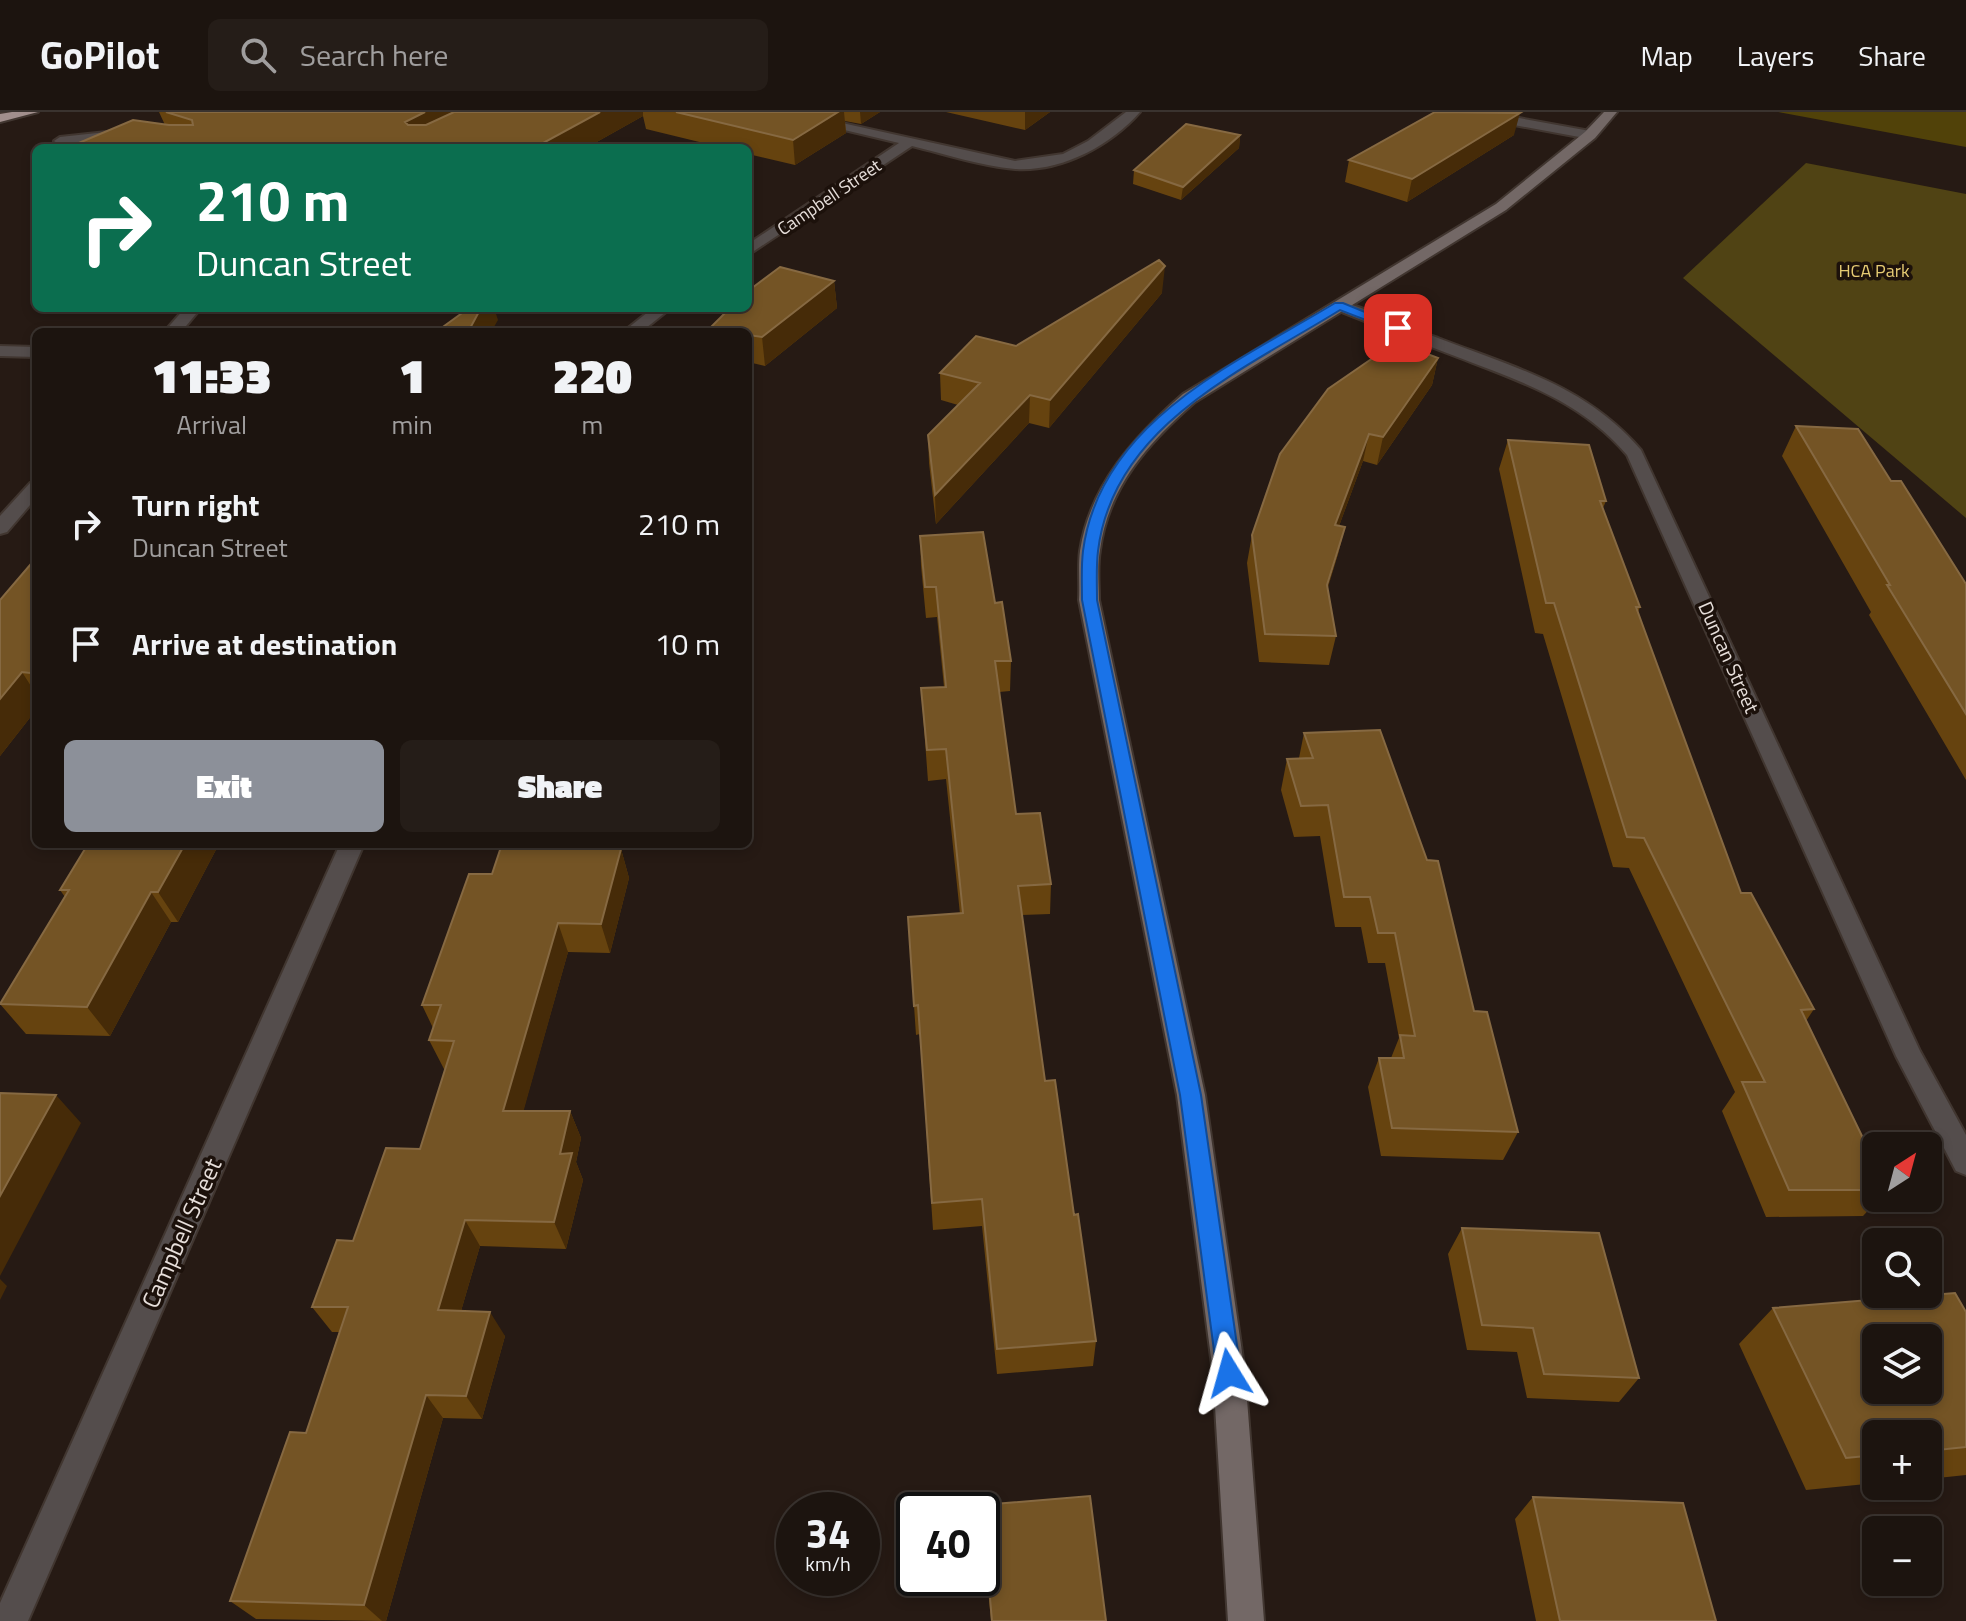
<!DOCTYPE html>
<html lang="en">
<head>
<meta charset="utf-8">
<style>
  :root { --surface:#1c140f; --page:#251d18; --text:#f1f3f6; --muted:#a09e9e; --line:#3a332f; --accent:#8c9099 }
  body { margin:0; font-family:"Titillium Web",sans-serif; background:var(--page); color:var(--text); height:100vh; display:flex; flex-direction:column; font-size:30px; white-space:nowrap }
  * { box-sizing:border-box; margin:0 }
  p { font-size:26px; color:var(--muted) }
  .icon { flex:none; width:44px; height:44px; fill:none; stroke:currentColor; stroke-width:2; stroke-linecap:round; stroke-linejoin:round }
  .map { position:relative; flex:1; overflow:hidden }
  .panel { position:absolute; left:32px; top:216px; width:720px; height:520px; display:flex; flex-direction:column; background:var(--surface); border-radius:12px; box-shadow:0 4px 12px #0003,0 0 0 2px var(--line) }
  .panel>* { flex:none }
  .guide { position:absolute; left:32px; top:32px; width:720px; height:168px; border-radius:12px; box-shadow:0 4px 12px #0003,0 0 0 2px var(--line); background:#0b6e4f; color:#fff; overflow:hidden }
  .needle { width:52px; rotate:36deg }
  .controls { position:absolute; left:1862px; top:1020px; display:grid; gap:16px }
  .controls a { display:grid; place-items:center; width:80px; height:80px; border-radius:12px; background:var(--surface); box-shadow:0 4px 12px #0003,0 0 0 2px var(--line); font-size:40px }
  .speed { position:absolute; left:776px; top:1380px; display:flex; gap:16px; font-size:40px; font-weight:700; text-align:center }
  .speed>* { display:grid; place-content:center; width:104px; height:104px; border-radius:50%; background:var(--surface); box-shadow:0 4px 12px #0003,0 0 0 2px var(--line); line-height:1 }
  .speed small { font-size:20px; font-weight:400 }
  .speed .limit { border:4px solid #111; border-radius:12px; background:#fff; color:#111 }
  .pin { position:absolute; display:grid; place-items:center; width:68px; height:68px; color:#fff; margin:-34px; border-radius:16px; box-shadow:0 4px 12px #0006 }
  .me { position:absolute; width:88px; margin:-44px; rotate:352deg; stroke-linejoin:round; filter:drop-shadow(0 0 6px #0008) }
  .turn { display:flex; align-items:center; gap:28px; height:168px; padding:0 32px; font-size:36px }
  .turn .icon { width:104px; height:104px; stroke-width:2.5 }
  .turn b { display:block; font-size:56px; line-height:68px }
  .eta { display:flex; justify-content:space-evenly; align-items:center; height:136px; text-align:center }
  .eta b { font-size:48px; font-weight:800; line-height:56px }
  .button { display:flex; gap:16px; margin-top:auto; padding:16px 32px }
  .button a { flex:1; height:92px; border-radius:12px; background:var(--accent); color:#fff; font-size:32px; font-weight:800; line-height:92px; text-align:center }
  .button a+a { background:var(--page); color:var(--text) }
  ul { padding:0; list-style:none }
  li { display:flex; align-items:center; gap:24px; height:120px; padding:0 32px }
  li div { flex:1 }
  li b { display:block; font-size:30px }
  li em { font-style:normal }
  header { display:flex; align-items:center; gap:48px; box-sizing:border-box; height:112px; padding:0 40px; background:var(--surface); border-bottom:2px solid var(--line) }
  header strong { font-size:38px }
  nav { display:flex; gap:44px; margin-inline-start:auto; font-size:28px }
  .search { width:560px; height:72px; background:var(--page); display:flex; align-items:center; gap:20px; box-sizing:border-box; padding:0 28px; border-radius:12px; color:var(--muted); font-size:30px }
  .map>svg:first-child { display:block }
</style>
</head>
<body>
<header>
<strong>GoPilot</strong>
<div class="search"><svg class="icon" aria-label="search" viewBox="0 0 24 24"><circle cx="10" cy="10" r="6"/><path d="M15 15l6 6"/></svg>Search here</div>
<nav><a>Map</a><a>Layers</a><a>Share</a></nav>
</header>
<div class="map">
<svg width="1966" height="1509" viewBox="0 0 1966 1509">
  <rect width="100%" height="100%" fill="#261a14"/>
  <path fill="#514209" d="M1778 0H1966V35Z"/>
  <path fill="#504314" d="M1806 51 1966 82V406L1683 166Z"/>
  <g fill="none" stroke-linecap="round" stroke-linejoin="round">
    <g stroke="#413630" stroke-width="4">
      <path id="street" d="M769 0H792L1015 49 1063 42 1088 29 1126 0H1140C1110 34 1061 60 1015 57 981 54 945 42 912 34L748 143V132L899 31Z
        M1460 0H1486L1590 19 1596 23 1590 27 1466 4Z
        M125 18 131 22 130 25 60 33 54 29 60 25Z
        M1339 189C1373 198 1405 214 1438 226 1515 256 1585 273 1641 338L1920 939 1966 1023V1063L1956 1059 1896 944 1627 343C1582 290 1523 270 1460 246 1418 230 1376 214 1334 197L1331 194Z
        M185 196H201L181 220H164Z
        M653 196H671L641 220H623Z
        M0 234 36 235V245L0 244Z
        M36 370V386L7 420 0 422V404L30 371Z
        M340 732H364L28 1509H0V1491Z"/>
    </g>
    <g stroke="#413630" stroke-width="4">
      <path id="secondary" d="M1604 0H1617L1595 26 1506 98 1195 290C1149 330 1108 375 1100 438 1097 455 1099 472 1099 488L1205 983 1245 1261 1264 1509H1228L1213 1261 1177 983 1079 488C1080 472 1078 455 1080 439 1090 373 1135 324 1183 282L1496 92 1585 20Z"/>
    </g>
    <g stroke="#413630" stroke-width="4">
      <path id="highway" d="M12 0H38L0 10V2Z"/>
    </g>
    <use href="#street" fill="#544d4c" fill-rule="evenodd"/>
    <use href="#secondary" fill="#736866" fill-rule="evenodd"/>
    <use href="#highway" fill="#a18f8d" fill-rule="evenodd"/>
  </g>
  <path fill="#66430f" d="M159 0H880L861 12 845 9 846 21 795 53 748 42V36H724L646 17 643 4 586 36H67L165 13Z
    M946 0H1050L1025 18Z
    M1240 23 1239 36 1181 88 1133 72 1134 58Z
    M1514 23 1407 90 1345 70 1349 48Z
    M834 169 837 196 765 254 748 250V220H711L710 216Z
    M1162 181 1049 316 1029 311 936 412 929 351 928 323 958 293 941 288 940 261Z
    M1438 246 1432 273 1377 353 1363 349 1339 414 1345 415 1338 442 1327 478 1336 524 1329 553 1259 550 1247 451 1252 423Z
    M1796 314 1891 369 1966 472V668L1869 503 1871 500 1782 344Z
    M1508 328 1606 389 1603 396 1640 495 1638 500 1741 781 1814 897 1806 909 1876 1053V1086H1880L1863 1104 1766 1105 1722 999 1735 980 1629 756 1613 755 1543 522 1535 521 1499 357Z
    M920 424 995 491 1011 549 1010 579 999 580 1016 702 1051 772 1050 802 1022 803 1045 969 1074 1103 1096 1229 1093 1254 997 1262 982 1114 933 1118 920 922 916 923 908 805 960 802 946 667 928 669 921 576 944 575 937 505 926 506 921 454Z
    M36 446V598L0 644V488Z
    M1304 621 1474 899 1518 1020 1503 1048 1381 1044 1368 975 1379 946H1391L1399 926 1385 851H1368L1361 815H1335L1320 724 1294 725 1281 678 1287 647 1299 646Z
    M219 732 178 810H171L110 924 26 922 0 892 65 785 60 778Z
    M611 736 621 737 629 766 610 841 568 840 523 999H570L581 1026 576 1050 583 1068 566 1137 480 1134 461 1199 505 1224 482 1307 443 1306 386 1509 256 1507 230 1489 306 1321 339 1220H332L312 1195 353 1129 420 1037 445 957H444L429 928 433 916 422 893 492 762Z
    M1462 1116 1639 1266 1619 1290 1527 1286 1517 1240 1467 1238 1448 1142Z
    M1773 1196 1966 1200V1363L1928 1367V1322H1876V1371L1806 1378 1739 1232Z
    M1533 1385 1716 1509H1536L1515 1407Z
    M982 1393 1106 1509H991L982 1414Z"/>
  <path fill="#462b08" d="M425 0H482L412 35 405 10Z
    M600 0H643V4L586 36H534Z
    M838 0H844L846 21 795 53 793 28Z
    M860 0H880L861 12Z
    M1025 0H1050L1025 18Z
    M1520 1 1514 23 1407 90 1412 67Z
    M1240 23 1239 36 1181 88 1183 75Z
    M1165 154 1162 181 1049 316 1050 288Z
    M834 169 837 196 765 254 762 225Z
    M481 196H494L498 208 491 220H468Z
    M1438 246 1432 273 1377 353 1383 325Z
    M1030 283 1029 311 936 412 935 383Z
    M1369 322 1363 349 1329 441 1335 413Z
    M1345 415 1338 442 1320 502 1327 473Z
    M36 553V570L30 561Z
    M22 560 36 582V598L0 644V587Z
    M185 732H219L178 810 158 780Z
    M595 732H612L603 766 594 736Z
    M621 737 629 766 610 841 601 812Z
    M151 780 171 810 110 924 87 895Z
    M558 811 568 840 516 1026 503 999Z
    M56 983 81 1011 0 1164V1084Z
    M570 999 581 1026 576 1050 583 1068 566 1137 554 1110 560 1042Z
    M465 1108 480 1134 454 1223 438 1198Z
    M0 1167 7 1174 0 1188Z
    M490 1200 505 1224 482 1307 466 1284Z
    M426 1283 443 1306 386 1509H382L364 1493Z"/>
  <path fill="#745425" stroke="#866942" stroke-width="2" fill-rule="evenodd" d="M166 0H425L405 10 408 13H426L454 0H600L534 36H67L133 8 169 13H193L192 8Z
    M676 0H838L793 28Z
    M1435 0 1520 1 1412 67 1349 48Z
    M1186 12 1240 23 1183 75 1134 58Z
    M1159 148 1165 154 1050 288 1030 283 935 383 928 323 980 271 940 261 976 224 1016 234Z
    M780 155 834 169 762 225 748 223V220H715L717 217 710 216 730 196H748V179Z
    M469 196H481L468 220H436Z
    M1396 230 1438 246 1383 325 1369 322 1335 413 1345 415 1327 473 1336 524 1265 522 1252 423 1280 342 1328 277Z
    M1796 314 1858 317 1891 369H1901L1966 472V602L1887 473H1890Z
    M1508 328 1589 333 1606 389H1600L1640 495H1636L1741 781H1751L1814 897 1801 898 1876 1053V1078H1789L1742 970H1765L1644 726 1627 725 1554 491H1546Z
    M983 420 995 491 1002 490 1011 549H995L1016 702 1040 701 1051 772 1018 774 1045 969 1055 968 1074 1103 1078 1102 1096 1229 997 1237 982 1087 932 1091 918 893 914 894 908 805 963 801 946 637 927 638 921 576 946 575 936 475H925L920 424Z
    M36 446V553L30 561 22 560 0 587V488Z
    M1380 618 1427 748 1438 749 1474 899 1487 900 1518 1020 1392 1016 1379 946H1404L1400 923 1415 924 1395 821H1378L1370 785H1344L1328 693 1301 694 1287 647 1313 646 1304 621Z
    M88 732H185L158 780H151L87 895 0 892 69 778H60Z
    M502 732H595L594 736 621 737 601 812 558 811 503 999H570L560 1042 572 1041 554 1110 465 1108 438 1198 490 1200 466 1284 426 1283 364 1493 230 1489 290 1320 306 1321 348 1195H312L337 1128 353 1129 386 1036 420 1037 454 929 429 928 441 893H422L469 762H492Z
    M0 981 56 983 0 1084Z
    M1462 1116 1599 1121 1639 1266 1544 1262 1533 1216 1482 1213Z
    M1955 1181 1966 1200V1335L1928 1339V1322H1876V1343L1846 1346 1773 1196ZM1876 1226H1928V1278H1876Z
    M1090 1384 1106 1509H992L982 1393Z
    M1533 1385 1683 1391 1716 1509H1560Z"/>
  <path fill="#1a73e8" stroke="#114b97" stroke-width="2" d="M1335 191H1343L1404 216 1394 219 1340 198C1245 257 1113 313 1098 439 1096 454 1097 472 1097 488L1201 983 1241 1261 1238 1270 1229 1273 1221 1270 1217 1261 1180 983 1082 488C1082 472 1081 455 1083 439 1100 309 1236 251 1335 191Z"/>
  <g text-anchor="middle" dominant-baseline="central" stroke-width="7" stroke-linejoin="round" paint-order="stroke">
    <g font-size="18" fill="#e7dfdb" stroke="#1c110b">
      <text transform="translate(829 85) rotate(-34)">Campbell Street</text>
    </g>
    <g font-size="18" fill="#e6cb73" stroke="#1c110b">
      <text x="1874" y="158">HCA Park</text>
    </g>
    <g font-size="20" fill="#e7dfdb" stroke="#1c110b">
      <text transform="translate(1729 545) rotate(66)">Duncan Street</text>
    </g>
    <g font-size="24" fill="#e7dfdb" stroke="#1c110b">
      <text transform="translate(181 1121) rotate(-66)">Campbell Street</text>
    </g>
  </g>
</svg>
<div class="controls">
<a><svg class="needle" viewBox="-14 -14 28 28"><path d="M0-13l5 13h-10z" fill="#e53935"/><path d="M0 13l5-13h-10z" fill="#a09e9e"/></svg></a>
<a><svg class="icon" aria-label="search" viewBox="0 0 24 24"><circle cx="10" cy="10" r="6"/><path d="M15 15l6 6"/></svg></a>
<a><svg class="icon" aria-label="layers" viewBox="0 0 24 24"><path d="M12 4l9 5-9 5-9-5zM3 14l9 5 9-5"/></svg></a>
<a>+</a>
<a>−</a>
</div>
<div class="speed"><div>34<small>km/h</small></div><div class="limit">40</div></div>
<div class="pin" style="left:1398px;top:216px;background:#d93025"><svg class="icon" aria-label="arrive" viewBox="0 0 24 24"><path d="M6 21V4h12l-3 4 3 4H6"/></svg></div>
<svg class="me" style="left:1229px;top:1261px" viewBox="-20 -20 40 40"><path d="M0-17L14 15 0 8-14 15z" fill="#1a73e8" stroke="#fff" stroke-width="4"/></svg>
<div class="guide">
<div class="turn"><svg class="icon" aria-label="right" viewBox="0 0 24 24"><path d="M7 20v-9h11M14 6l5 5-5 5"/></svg><div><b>210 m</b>Duncan Street</div></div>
</div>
<section class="panel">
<div class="eta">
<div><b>11:33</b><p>Arrival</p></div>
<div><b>1</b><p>min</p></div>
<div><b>220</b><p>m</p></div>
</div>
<ul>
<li><svg class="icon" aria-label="right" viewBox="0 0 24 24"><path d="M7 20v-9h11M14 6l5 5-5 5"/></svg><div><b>Turn right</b><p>Duncan Street</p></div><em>210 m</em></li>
<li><svg class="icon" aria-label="arrive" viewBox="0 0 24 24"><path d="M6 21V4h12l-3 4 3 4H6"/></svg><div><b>Arrive at destination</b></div><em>10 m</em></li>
</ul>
<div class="button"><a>Exit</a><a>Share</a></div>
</section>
</div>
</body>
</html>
